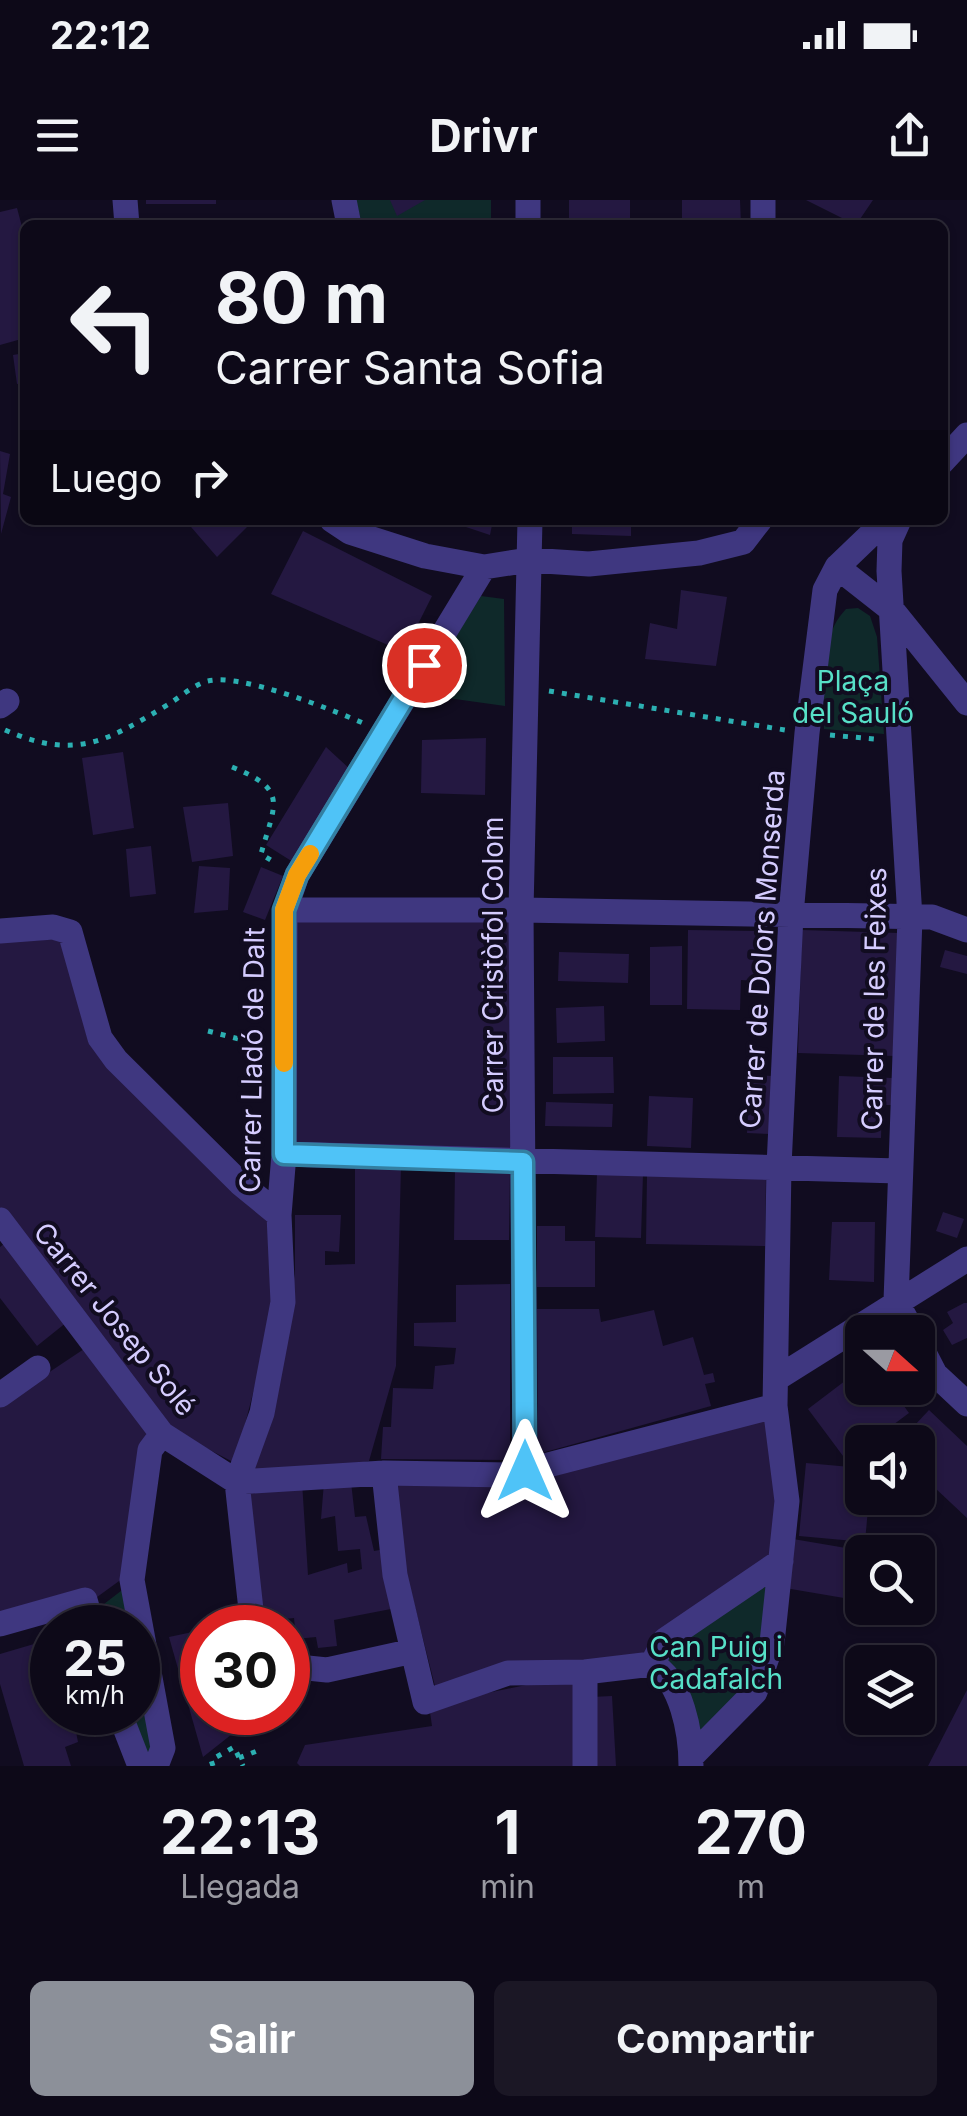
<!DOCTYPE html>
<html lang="es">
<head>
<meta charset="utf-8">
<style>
  :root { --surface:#0d0918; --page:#1b1725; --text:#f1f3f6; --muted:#9a9aa2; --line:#2d2a37; --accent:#8c9099 }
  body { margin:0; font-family:Inter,sans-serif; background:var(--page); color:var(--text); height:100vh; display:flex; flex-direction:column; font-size:38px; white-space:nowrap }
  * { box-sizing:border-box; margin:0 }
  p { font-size:32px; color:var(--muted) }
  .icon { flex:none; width:55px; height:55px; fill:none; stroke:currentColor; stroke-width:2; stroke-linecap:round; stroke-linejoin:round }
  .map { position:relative; height:1566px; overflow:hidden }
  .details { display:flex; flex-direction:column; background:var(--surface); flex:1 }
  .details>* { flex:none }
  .guide { position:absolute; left:20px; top:20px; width:928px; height:305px; border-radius:15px; box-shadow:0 2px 8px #0004,0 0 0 2px var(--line); background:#0d0918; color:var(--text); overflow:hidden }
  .needle { width:65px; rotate:111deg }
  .tools { position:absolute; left:845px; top:1115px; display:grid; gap:20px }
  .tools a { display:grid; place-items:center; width:90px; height:90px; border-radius:15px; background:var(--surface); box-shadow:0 2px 8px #0004,0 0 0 2px var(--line); font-size:50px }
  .speed { position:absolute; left:30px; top:1405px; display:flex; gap:20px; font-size:50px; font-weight:700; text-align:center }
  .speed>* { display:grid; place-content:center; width:130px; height:130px; border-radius:50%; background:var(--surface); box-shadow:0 2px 8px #0004,0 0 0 2px var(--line); line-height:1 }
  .speed small { font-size:25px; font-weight:400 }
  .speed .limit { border:15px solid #d22; background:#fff; color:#111 }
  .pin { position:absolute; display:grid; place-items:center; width:85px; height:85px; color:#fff; margin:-42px; border:5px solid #fff; border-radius:50%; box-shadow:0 2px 10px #0007 }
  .me { position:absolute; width:110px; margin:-55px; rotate:0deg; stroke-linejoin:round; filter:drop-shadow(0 0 8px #0008) }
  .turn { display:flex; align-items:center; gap:35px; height:210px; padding:0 30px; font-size:45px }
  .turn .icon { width:130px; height:130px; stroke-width:2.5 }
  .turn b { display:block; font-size:70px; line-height:85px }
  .then { display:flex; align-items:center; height:95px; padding:0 30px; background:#0003; gap:20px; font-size:38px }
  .eta { display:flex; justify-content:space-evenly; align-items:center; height:170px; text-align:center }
  .eta b { font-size:60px; font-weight:700; line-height:70px }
  .action { display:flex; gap:20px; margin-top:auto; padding:20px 30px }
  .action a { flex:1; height:115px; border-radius:15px; background:var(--accent); color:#fff; font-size:40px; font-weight:700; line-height:115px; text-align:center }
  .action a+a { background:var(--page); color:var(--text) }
  .status { display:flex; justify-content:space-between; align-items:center; height:70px; padding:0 50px; background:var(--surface); direction:ltr }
  .status svg { height:28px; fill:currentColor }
  header { display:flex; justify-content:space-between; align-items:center; height:130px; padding:0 30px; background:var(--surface); font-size:45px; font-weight:700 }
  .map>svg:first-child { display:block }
</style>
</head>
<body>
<div class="status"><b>22:12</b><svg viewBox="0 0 49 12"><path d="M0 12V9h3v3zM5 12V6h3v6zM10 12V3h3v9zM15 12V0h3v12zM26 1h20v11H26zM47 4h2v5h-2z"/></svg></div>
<header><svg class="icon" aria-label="menu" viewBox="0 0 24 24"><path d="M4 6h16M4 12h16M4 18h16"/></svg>Drivr<svg class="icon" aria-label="share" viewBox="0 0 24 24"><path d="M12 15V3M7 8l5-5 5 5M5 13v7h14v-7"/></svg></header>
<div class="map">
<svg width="967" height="1566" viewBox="0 0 967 1566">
  <rect width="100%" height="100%" fill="#110c20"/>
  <path fill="#0f292a" d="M356 0H491V25H362Z
    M481 396 504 399 505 506 419 494Z
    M858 408 870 416 877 437 884 534 824 529C824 490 817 439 846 409Z
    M777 1368 750 1490 693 1549 657 1461Z
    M130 1384 160 1547 153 1566H142L122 1513 138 1512V1428L95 1427 91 1414Z"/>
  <path fill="#241841" d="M146 0H216V4H146Z
    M390 0H425L397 16Z
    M569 0H630V25H569Z
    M682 0H740L741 25H682Z
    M806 0H873L856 25Z
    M17 8 25 38V138L0 145V12Z
    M25 153V183L17 184 13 155Z
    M0 251 10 254 3 294 11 297 1 334Z
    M185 320H254L217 357Z
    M445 320H493L490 335Z
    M572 320H631V336L572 334Z
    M303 331 432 396 404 452 271 394Z
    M681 390 727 397 716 466 645 459 650 423 677 429Z
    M486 538 485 595 421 593 422 540Z
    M326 547 352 571 293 662 266 645Z
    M123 552 134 628 93 635 82 558Z
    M228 603 233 656 192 662 183 607Z
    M151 646 156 694 130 697 126 649Z
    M199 666 230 668 228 710 194 713Z
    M261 667 283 676 265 720 243 712Z
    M516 715V954L290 949 289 716Z
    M688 730 757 731 756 781 741 780 740 810 687 809Z
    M802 730 899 733 895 856 798 853Z
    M63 739 89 843 271 1020 277 1100 235 1263 167 1228 0 1007V742Z
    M682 746V805H650V747Z
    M945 750 967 756V774L940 767Z
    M559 752 629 754 628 783 558 781Z
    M604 806 605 841 557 843 556 808Z
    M553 857H613L614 893 553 894Z
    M750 875 773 876 771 934 747 933Z
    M839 876 893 878 892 905H882L881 938 837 937Z
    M649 896 693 898 691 948 647 946Z
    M546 902 613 904 612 927 545 926Z
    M401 966 396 1166 369 1261 319 1271 250 1275 283 1141 295 1074V1015H341L339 1052 325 1051V1065L355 1064V967Z
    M455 968 510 969 509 1040H454Z
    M597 973 643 974 641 1038 595 1037Z
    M647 975 766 976 765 1046 646 1044Z
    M943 1012 964 1019 957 1038 936 1031Z
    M832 1022H875L874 1082 829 1080Z
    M537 1026H565V1041H595V1087H537Z
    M5 1043 67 1122 37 1146 0 1098V1047Z
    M510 1084V1260L381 1259 383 1227H391L393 1188 433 1189 435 1166 454 1164 456 1148 414 1146V1123L456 1122V1085Z
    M964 1103H967V1138L952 1145 943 1130 953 1123 947 1112Z
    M537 1109H599L601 1122 654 1110 663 1146 693 1137 704 1175 713 1173 715 1182 705 1184 711 1206 538 1254Z
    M87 1147 153 1236 126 1376 93 1400 0 1416V1205Z
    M862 1168V1188H891L909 1213 870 1242H862V1248L846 1260 808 1209Z
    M929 1210 967 1246V1318L918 1272V1242H899Z
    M769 1213 781 1305 776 1356 648 1458 437 1494 399 1344 395 1283 513 1282Z
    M806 1263 862 1268V1298H869L865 1342 799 1336Z
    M302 1282 308 1375 347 1363 348 1373 362 1369 360 1349 338 1351 335 1316 321 1319 324 1282H351L355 1317 366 1316 374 1351 380 1350 391 1409 334 1420 337 1446 318 1448 316 1437 296 1439 294 1418 285 1419 286 1428H260L248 1286Z
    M793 1339 852 1349 844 1398 785 1388Z
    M202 1430V1512H265L267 1520 241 1527 203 1557 169 1437Z
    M34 1444 52 1512 56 1517 72 1512 78 1542 65 1547 71 1566H24L0 1484V1454Z
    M575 1483 579 1566H300L297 1563 305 1545 432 1526 429 1505 526 1485Z
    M967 1490V1566H928Z
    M612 1496 616 1566H594L591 1497Z"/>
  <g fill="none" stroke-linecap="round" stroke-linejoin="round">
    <path stroke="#2cb0b2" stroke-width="5" stroke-dasharray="5 8" stroke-linecap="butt" d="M549 491 785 530
      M5 530C76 561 107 541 169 504 180 497 195 484 208 481 240 473 330 509 363 523
      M830 535 874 539
      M232 567C289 590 275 603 261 654L277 664
      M208 831 262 845
      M239 1558 257 1551
      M213 1566 211 1560 234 1547 243 1566"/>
    <path stroke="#3f3780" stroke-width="25" d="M125 0 127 25
      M344 0 349 25
      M763 0V25
      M528 25V0
      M942 262 967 235
      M332 320 350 332 425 356 484 367 529 360 589 364 699 353 743 342 760 320
      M899 320 890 340 889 371 910 718 896 1101 913 1132
      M837 367 893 411 967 503
      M0 506 7 501
      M285 710H521L932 717 967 730
      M0 731 53 727 70 732 100 838 116 860 240 983 279 1015
      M284 954 899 971
      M0 1020 162 1234 237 1282
      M918 1141 935 1174 967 1204
      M776 1179 967 1059
      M0 1195 38 1168
      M525 1271 521 710 530 320
      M384 1273 395 1375 425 1502 508 1473 585 1472 652 1464
      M237 1282 384 1273 510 1275 775 1206
      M0 1424 85 1400 93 1428
      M253 1428 237 1282 262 1213 283 1102 279 1015 284 954 285 710 297 675 484 367
      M652 1464 665 1440 781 1361
      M652 1464C682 1481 691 1533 691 1566
      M288 1466 327 1470 413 1451
      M585 1472V1566
      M119 1512 140 1566
      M691 1557 755 1492 772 1443 787 1301 775 1206 779 966 791 715 807 533 825 390 837 367 886 320
      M156 1566 163 1548 132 1380 150 1250 162 1234"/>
  </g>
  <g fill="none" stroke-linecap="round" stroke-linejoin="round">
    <g stroke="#337fa1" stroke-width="25">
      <path id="route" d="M424 465 297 675 284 710V954L523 962 525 1271"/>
    </g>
    <use href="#route" stroke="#4fc3f7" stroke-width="18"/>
    <path stroke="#f59e0b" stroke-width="18" d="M284 863V710L297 675 310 654"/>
  </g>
  <g text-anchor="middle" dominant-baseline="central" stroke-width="8" stroke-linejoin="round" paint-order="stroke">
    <g font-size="28" fill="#57e0c8" stroke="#110c20">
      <text x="853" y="481">Plaça<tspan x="853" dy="32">del Sauló</tspan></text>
      <text x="716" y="1447">Can Puig i<tspan x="716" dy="32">Cadafalch</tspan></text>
    </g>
    <g font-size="28" fill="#d5ccff" stroke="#110c20">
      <text transform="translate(762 749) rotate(-86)">Carrer de Dolors Monserda</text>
      <text transform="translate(493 765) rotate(-90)">Carrer Cristòfol Colom</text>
      <text transform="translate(874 799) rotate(-89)">Carrer de les Feixes</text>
      <text transform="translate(252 860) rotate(-89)">Carrer Lladó de Dalt</text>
      <text transform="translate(115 1119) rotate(51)">Carrer Josep Solé</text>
    </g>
  </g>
</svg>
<div class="tools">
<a><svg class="needle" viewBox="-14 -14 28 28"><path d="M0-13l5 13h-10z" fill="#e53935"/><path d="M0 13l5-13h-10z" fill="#9a9aa2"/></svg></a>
<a><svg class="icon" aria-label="sound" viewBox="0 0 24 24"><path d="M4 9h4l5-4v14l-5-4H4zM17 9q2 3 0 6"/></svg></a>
<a><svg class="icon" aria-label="search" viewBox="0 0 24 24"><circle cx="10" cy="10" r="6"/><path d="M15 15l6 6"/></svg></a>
<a><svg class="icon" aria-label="layers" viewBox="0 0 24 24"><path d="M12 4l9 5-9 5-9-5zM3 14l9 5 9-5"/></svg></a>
</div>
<div class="speed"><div>25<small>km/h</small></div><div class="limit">30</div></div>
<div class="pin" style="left:424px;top:465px;background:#d93025"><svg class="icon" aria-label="arrive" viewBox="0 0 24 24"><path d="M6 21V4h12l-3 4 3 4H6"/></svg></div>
<svg class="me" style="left:525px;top:1271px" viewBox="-20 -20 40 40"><path d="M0-17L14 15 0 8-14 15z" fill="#4fc3f7" stroke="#fff" stroke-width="4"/></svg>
<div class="guide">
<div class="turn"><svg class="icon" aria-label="left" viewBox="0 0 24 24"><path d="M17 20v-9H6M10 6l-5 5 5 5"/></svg><div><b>80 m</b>Carrer Santa Sofia</div></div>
<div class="then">Luego<svg class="icon" aria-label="right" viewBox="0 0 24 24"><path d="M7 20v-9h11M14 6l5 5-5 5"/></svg></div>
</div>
</div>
<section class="details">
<div class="eta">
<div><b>22:13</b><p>Llegada</p></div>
<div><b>1</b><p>min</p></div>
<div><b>270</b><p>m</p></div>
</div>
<div class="action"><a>Salir</a><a>Compartir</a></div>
</section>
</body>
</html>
